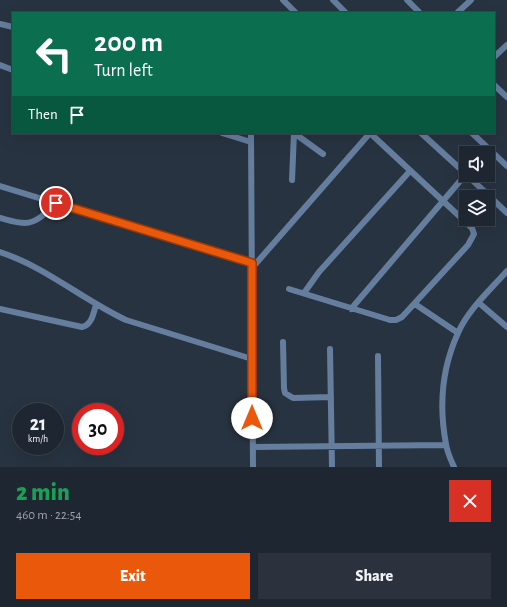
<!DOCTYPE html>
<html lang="en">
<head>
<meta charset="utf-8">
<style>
  :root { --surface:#1e2631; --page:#2b323d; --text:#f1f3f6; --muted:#a1a5ab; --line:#3c434d; --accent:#ea580c }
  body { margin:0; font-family:"Alegreya Sans",sans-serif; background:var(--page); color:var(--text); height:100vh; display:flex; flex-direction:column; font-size:15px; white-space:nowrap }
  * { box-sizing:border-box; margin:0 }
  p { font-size:13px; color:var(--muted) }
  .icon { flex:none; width:22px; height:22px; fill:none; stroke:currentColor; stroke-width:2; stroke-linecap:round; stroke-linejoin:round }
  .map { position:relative; height:467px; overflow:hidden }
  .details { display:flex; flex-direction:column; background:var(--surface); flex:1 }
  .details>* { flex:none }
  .hud { position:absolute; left:12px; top:12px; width:483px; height:122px; border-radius:0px; box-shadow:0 4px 16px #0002,0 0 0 1px var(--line); background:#0b6e4f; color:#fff; overflow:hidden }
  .fabs { position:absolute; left:459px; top:146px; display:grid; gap:8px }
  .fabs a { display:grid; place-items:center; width:36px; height:36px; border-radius:0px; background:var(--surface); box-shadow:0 4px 16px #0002,0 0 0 1px var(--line); font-size:20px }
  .speed { position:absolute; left:12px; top:403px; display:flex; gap:8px; font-size:20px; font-weight:700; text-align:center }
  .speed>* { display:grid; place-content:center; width:52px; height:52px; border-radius:50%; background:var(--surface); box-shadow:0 4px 16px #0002,0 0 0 1px var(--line); line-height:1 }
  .speed small { font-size:10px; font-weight:400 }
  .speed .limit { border:6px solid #d22; background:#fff; color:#111 }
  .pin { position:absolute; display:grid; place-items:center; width:34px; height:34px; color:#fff; margin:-17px; border:2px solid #fff; border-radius:50%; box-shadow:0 1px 4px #0007 }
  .me { position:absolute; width:44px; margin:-22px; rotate:0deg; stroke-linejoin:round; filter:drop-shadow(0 0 3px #0008) }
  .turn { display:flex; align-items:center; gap:14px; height:84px; padding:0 16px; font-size:18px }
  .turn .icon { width:52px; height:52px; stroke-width:2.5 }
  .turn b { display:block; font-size:28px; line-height:34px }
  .then { display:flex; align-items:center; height:38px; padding:0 16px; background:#0003; gap:8px; font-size:15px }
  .round { display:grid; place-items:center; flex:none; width:42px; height:42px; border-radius:0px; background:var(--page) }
  .head { display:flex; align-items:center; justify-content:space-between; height:68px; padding:0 16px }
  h1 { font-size:24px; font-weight:800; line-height:30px; color:#1e9e55 }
  .primary-button { display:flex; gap:8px; margin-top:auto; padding:8px 16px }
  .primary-button a { flex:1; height:46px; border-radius:0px; background:var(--accent); color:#fff; font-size:16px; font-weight:800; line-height:46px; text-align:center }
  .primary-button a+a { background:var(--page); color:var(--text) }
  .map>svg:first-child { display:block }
</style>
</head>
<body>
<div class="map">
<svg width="507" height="467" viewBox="0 0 507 467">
  <rect width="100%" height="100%" fill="#283341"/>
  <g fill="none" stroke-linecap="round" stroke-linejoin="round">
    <path stroke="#657e9e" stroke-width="6" d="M283 0 296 13
      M333 0 346 13
      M407 0 420 13
      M457 13 471 0
      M0 24 13 27
      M494 57 507 45
      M0 65 13 70
      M494 85 507 97
      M222 133 251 142
      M251 133 253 467
      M294 133 323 154
      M421 133 466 174
      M472 133 507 166
      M467 175 507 213
      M292 180 294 133
      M0 186 252 263
      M0 218C8 220 17 223 25 223 37 223 48 211 56 203
      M0 252C46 267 83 300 126 320L252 359
      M252 268 370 133 472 228 474 234 468 245 402 317 396 320H390L289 289
      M304 293 319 272 410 171
      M479 303 507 327
      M415 304 458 333
      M0 309 82 327C92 325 94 312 96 304
      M351 309 466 174
      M283 342 284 388 285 393 293 398 331 397
      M330 349 332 467
      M378 356 379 467
      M253 447 446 445
      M454 467C451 460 447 452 446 444 439 407 442 368 458 333 468 310 490 290 507 271"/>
  </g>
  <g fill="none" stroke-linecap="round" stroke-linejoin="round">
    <g stroke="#983908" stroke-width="10">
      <path id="route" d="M56 203 252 263V418"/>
    </g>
    <use href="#route" stroke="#ea580c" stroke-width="7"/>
  </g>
</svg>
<div class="fabs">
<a><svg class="icon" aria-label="sound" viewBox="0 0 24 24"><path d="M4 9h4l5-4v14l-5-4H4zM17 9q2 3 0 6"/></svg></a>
<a><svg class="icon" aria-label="layers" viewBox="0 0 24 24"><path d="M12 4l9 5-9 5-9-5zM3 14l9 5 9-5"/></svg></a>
</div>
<div class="speed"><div>21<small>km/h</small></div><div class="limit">30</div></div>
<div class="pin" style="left:56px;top:203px;background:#d93025"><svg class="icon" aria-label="arrive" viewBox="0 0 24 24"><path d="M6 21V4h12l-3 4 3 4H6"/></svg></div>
<svg class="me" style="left:252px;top:418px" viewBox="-20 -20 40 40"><circle r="19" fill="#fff"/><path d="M0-13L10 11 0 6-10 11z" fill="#ea580c"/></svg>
<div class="hud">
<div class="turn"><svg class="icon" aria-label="left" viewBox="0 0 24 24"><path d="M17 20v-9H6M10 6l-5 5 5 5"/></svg><div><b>200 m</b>Turn left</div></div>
<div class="then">Then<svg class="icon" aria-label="arrive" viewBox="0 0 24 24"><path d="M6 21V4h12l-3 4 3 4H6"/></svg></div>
</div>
</div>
<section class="details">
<div class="head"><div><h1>2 min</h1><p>460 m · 22:54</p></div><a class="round" style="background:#d93025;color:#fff"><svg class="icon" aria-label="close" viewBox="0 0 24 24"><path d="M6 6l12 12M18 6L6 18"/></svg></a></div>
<div class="primary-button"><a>Exit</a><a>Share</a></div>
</section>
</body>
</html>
